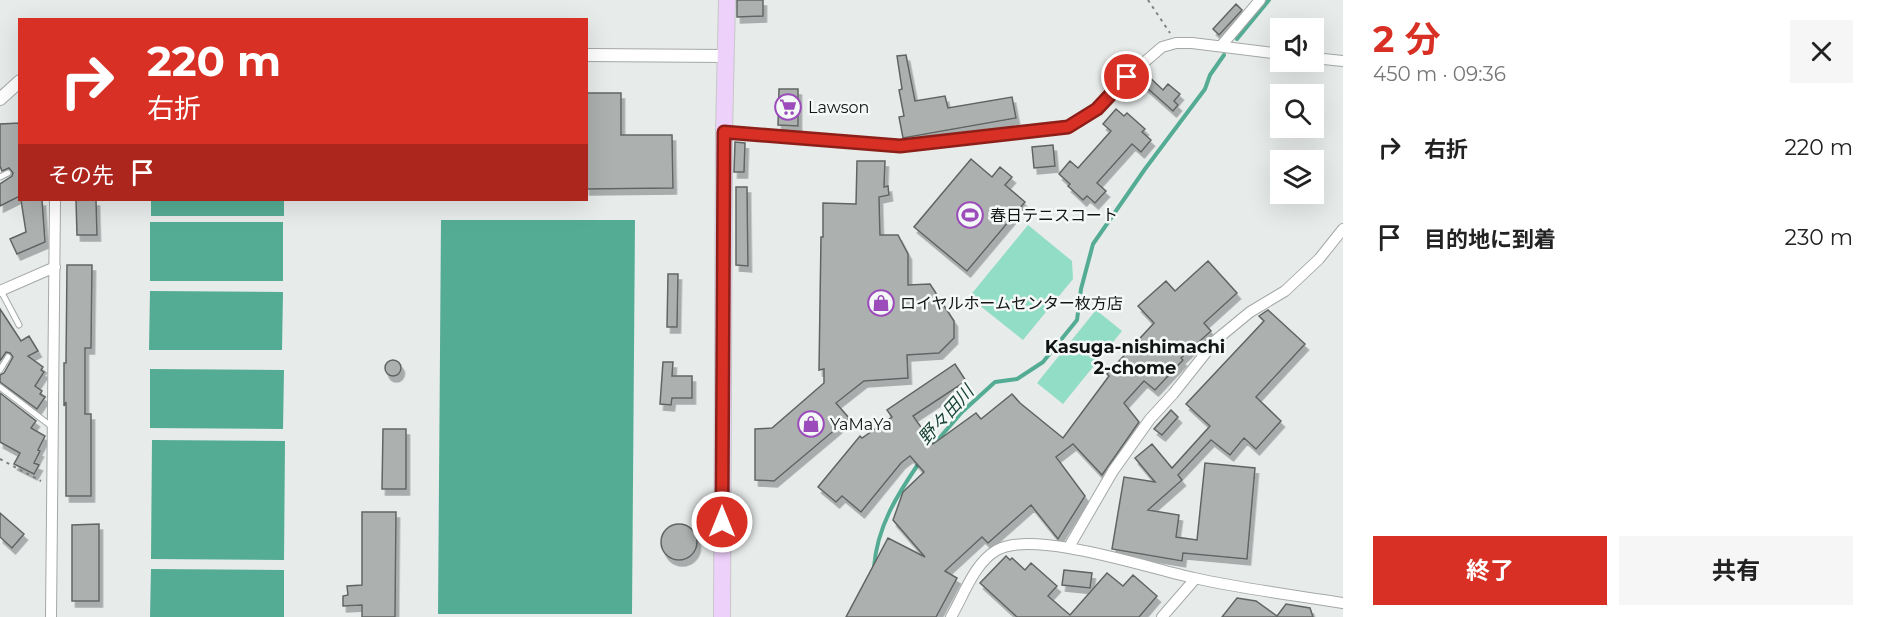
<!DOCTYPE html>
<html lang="ja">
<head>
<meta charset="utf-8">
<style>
  :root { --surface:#fff; --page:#f6f6f6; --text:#222; --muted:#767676; --accent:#d93025 }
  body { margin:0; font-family:Montserrat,"Noto Sans JP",sans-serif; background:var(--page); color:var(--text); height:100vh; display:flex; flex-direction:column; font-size:22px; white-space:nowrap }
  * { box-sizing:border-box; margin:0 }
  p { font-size:20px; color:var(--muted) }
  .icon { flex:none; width:33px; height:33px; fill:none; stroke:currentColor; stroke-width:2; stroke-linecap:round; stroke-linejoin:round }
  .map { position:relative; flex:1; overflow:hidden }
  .panel { display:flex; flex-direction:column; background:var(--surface); width:540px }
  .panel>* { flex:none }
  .top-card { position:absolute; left:18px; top:18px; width:570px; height:183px; border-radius:0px; box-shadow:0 6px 24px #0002; background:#d93025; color:#fff; overflow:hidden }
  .controls { position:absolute; left:1270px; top:18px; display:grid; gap:12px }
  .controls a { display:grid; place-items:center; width:54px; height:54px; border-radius:0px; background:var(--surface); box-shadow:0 6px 24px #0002; font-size:30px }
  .pin { position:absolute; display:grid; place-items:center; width:51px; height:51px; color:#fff; margin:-26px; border:3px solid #fff; border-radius:50%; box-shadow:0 2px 6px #0007 }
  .me { position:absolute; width:66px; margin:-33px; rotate:0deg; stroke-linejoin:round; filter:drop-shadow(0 0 4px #0008) }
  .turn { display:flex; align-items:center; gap:21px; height:126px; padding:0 30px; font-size:27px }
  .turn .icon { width:78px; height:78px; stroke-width:2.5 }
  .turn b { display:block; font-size:42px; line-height:51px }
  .then { display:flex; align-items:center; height:57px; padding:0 30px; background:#0003; gap:12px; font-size:22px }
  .round { display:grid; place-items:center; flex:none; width:63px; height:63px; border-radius:0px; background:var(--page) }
  .headline { display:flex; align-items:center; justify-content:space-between; height:102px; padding:0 30px }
  h1 { font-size:36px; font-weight:700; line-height:45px; color:var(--accent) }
  .primary-button { display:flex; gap:12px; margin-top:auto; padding:12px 30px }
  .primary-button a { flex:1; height:69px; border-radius:0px; background:var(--accent); color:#fff; font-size:24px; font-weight:700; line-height:69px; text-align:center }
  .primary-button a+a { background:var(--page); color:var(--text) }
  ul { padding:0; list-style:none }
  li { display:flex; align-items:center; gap:18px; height:90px; padding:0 30px }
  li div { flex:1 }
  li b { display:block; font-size:22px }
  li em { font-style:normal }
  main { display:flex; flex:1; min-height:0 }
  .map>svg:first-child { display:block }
</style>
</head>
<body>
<main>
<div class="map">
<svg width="1343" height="617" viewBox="0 0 1343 617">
  <defs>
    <filter id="shadow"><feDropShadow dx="3.5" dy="6" stdDeviation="0" flood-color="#0004"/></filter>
  </defs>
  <rect width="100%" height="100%" fill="#e7ebea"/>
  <path fill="#92ddc6" d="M1028 225 1072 261 1073 279 1023 340 969 297Z
    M1096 310 1122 331 1063 404 1037 383Z"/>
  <path fill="#55ac94" d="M151 200H284V216H151Z
    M441 220H635L632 614H438Z
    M150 222H283V281H150Z
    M150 291 283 292 282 350H149Z
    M150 369 284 370 283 429 150 428Z
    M152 440 285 441 284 560 151 559Z
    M151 569 284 570V617H150Z"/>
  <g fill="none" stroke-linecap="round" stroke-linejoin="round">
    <path stroke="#55ac94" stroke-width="4" d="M1237 39 1269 0
      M935 443 962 412 995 382 1017 379 1043 362 1077 320 1081 289 1093 244 1145 169 1205 89 1210 75 1224 55
      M874 567C877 527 897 495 919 463"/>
  </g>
  <path fill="#acb0ae" stroke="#616564" stroke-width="1.5" filter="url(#shadow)" d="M737 0H763V16L737 17Z
    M1236 4 1242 10 1219 35 1213 29Z
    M906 55 915 101 945 96 948 108 1012 97 1016 118 903 138 899 117 904 116 899 90 902 89 897 56Z
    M1144 72 1163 90 1168 84 1180 94 1174 101 1178 105 1173 111 1137 79Z
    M779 89H798V126L778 125Z
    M586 93H621V135H672L673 188 586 189Z
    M1116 109 1124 116 1127 113 1145 129 1142 132 1151 140 1141 152 1132 144 1097 183 1106 191 1095 203 1087 196 1083 200 1068 186 1070 184 1059 174 1070 161 1078 168 1111 131 1103 124Z
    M20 123V196L0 206V184L12 176 13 173 9 168 2 171 0 166V124Z
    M735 142 745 143 744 172H734Z
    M1053 145 1055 166 1034 168 1032 147Z
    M971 159 992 177 1000 167 1012 177 1005 185 1025 202 967 271 914 227Z
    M857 161H885L884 187 888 186 889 195 879 197 880 235H898L908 254V285L930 284 954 321V338L939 353 907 355 908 378 864 381 836 403 849 418 774 481 755 480V429L772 428 824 383V369L819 370 821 237H823V203L856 204Z
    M736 187H747L748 266 736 265Z
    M21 200H42L45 242 17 254 10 239 26 232Z
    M76 200H96L97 235H77Z
    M1208 261 1237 293 1204 323 1211 331 1181 358 1183 360 1155 390 1144 381 1124 403 1139 422 1102 475 1073 444 1056 457 1085 496 1058 539 1031 505 988 543 982 537 945 571 957 578 936 617H846L888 538 925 557 893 520 903 492 924 472 910 456 901 463 861 512 842 496 836 502 818 487 860 436 862 438 892 417 887 410 955 364 966 381 913 416 933 444 976 413 981 419 1012 394 1020 403 1063 438 1109 376 1107 374 1154 323 1138 306 1166 281 1175 291Z
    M67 265H92L91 348H85V414H91V496H66V402L64 406V363H66Z
    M668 274H678L677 327H667Z
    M0 309 21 341 29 336 38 351 28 356 43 367 41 370 44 372 35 386 42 391 40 394 45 397 37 409 0 382V375L4 373 13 357 10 353 6 352 0 361Z
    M1268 310 1305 344 1256 397 1281 421 1256 449 1244 438 1230 455 1211 440 1178 475 1182 480 1148 510 1179 515 1176 537 1197 540 1205 463 1255 468 1247 559 1183 553 1182 561 1112 549 1124 477 1155 482 1135 458 1152 444 1172 468 1210 426 1186 404 1264 321 1259 316Z
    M385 368a8 8 0 1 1 16 0a8 8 0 1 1-16 0Z
    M663 362H673L672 376H692V398H672L671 405 660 404Z
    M0 393 36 421 31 428 45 436 38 450 40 451 34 463 39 465 34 474 14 464 20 453 0 442Z
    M1171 410 1178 417 1162 435 1154 429Z
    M383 429H406V489H382Z
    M362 512H396L395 617H362V605L343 606V596L348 595 347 586 362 585Z
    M0 513 24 534 12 548 0 537Z
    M99 524V601H72V525Z
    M661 542a18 18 0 1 1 36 0a18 18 0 1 1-36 0Z
    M1006 556 1010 560 1012 558 1025 570 1031 563 1057 586 1048 596 1070 615 1107 573 1123 586 1133 575 1157 596 1139 617H1017L980 583Z
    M1064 570 1092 573 1090 588 1062 585Z
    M1237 598 1256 601 1277 616 1286 604 1310 608 1313 617H1222Z"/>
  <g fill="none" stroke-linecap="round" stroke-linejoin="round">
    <g stroke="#a4a8a7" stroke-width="7">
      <path id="service" d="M0 177 8 173
        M1 291 19 325
        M0 370 8 357
        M0 387 51 426"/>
    </g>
    <g stroke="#a4a8a7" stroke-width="12">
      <path id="minor" d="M1221 46 1260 0
        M1314 58 1343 61
        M724 132 900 146 1068 127 1097 109 1127 77 1162 47 1176 43H1192L1281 54
        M0 291 55 267
        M1069 547 1113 471 1150 419 1173 394 1216 340 1250 312 1285 291 1319 259 1343 229
        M51 617 55 200
        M951 617C964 595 974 563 997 550 1034 529 1151 569 1194 578 1243 589 1293 595 1343 603
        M1162 617 1195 579"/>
    </g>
    <g stroke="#a4a8a7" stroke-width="14">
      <path id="tertiary" d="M586 55 726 56
        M0 99 20 81"/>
    </g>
    <g stroke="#c6c7c7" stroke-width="18">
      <path id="primary" d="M722 617 724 132 727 0"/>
    </g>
    <path stroke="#7d807f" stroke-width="2" stroke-dasharray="3 4.5" stroke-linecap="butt" d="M1148 0 1170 33
      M0 459 41 481"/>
    <use href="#service" stroke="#fff" stroke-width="5"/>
    <use href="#minor" stroke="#fff" stroke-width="10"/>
    <use href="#tertiary" stroke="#fff" stroke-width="12"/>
    <use href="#primary" stroke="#eed1fb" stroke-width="16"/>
  </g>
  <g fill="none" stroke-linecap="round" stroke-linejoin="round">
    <g stroke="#8d1f18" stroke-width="15">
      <path id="route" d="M722 522 724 132 900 146 1068 127 1097 109 1127 77"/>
    </g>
    <use href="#route" stroke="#d93025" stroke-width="10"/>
  </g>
  <defs>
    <g id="supermarket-ring" transform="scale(1.35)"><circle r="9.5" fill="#f4f9f7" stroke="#9b4bba" stroke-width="1.5"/><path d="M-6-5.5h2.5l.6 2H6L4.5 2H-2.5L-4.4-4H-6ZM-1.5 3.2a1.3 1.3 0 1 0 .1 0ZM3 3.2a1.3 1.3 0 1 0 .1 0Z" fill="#9b4bba"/></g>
    <g id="stadium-ring" transform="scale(1.35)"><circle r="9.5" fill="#f4f9f7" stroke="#9b4bba" stroke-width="1.5"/><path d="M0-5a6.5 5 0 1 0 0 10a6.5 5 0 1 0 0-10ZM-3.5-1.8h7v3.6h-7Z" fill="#9b4bba"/></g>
    <g id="shop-ring" transform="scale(1.35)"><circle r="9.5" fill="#f4f9f7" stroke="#9b4bba" stroke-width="1.5"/><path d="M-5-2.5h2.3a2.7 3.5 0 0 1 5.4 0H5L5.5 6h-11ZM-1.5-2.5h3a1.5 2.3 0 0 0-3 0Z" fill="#9b4bba"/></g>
  </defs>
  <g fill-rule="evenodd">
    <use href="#supermarket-ring" x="788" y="107"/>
    <use href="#stadium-ring" x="970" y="215"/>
    <use href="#shop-ring" x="881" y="303"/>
    <use href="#shop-ring" x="811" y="424"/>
  </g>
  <g text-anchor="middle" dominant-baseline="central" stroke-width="5" stroke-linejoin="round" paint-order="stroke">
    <g font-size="16" fill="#131514" stroke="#f4f9f7" text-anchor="start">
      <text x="808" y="107">Lawson</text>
      <text x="990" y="215">春日テニスコート</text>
      <text x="900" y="303">ロイヤルホームセンター枚方店</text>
      <text x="830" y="424">YaMaYa</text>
    </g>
    <g font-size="18" font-weight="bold" fill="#131514" stroke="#f4f9f7">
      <text x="1135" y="347">Kasuga-nishimachi<tspan x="1135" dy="21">2-chome</tspan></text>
    </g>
    <g font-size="18" font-style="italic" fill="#1c4439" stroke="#f4f9f7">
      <text transform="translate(946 415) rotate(-48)">野々田川</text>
    </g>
  </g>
</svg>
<div class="controls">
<a><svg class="icon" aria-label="sound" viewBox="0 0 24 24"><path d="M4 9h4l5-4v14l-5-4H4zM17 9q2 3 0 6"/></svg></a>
<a><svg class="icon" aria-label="search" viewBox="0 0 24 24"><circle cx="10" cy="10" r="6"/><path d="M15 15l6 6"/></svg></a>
<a><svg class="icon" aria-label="layers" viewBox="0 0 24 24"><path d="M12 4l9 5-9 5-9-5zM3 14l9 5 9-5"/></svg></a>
</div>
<div class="pin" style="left:1127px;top:77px;background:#d93025"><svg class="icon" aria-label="arrive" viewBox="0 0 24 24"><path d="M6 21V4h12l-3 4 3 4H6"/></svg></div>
<svg class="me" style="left:722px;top:522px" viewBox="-20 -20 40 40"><circle r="17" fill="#d93025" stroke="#fff" stroke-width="3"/><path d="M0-11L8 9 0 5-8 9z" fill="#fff"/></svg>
<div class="top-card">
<div class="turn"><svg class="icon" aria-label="right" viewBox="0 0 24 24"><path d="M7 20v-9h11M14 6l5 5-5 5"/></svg><div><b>220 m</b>右折</div></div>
<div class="then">その先<svg class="icon" aria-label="arrive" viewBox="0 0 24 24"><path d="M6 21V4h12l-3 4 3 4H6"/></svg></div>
</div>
</div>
<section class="panel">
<div class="headline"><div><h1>2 分</h1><p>450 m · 09:36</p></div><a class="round"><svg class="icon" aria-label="close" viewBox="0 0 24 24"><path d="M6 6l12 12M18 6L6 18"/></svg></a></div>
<ul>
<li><svg class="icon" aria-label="right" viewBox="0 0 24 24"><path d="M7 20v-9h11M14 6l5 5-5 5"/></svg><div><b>右折</b></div><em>220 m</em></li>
<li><svg class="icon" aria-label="arrive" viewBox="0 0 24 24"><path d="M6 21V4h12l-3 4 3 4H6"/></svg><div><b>目的地に到着</b></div><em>230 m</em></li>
</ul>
<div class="primary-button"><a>終了</a><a>共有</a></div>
</section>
</main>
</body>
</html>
